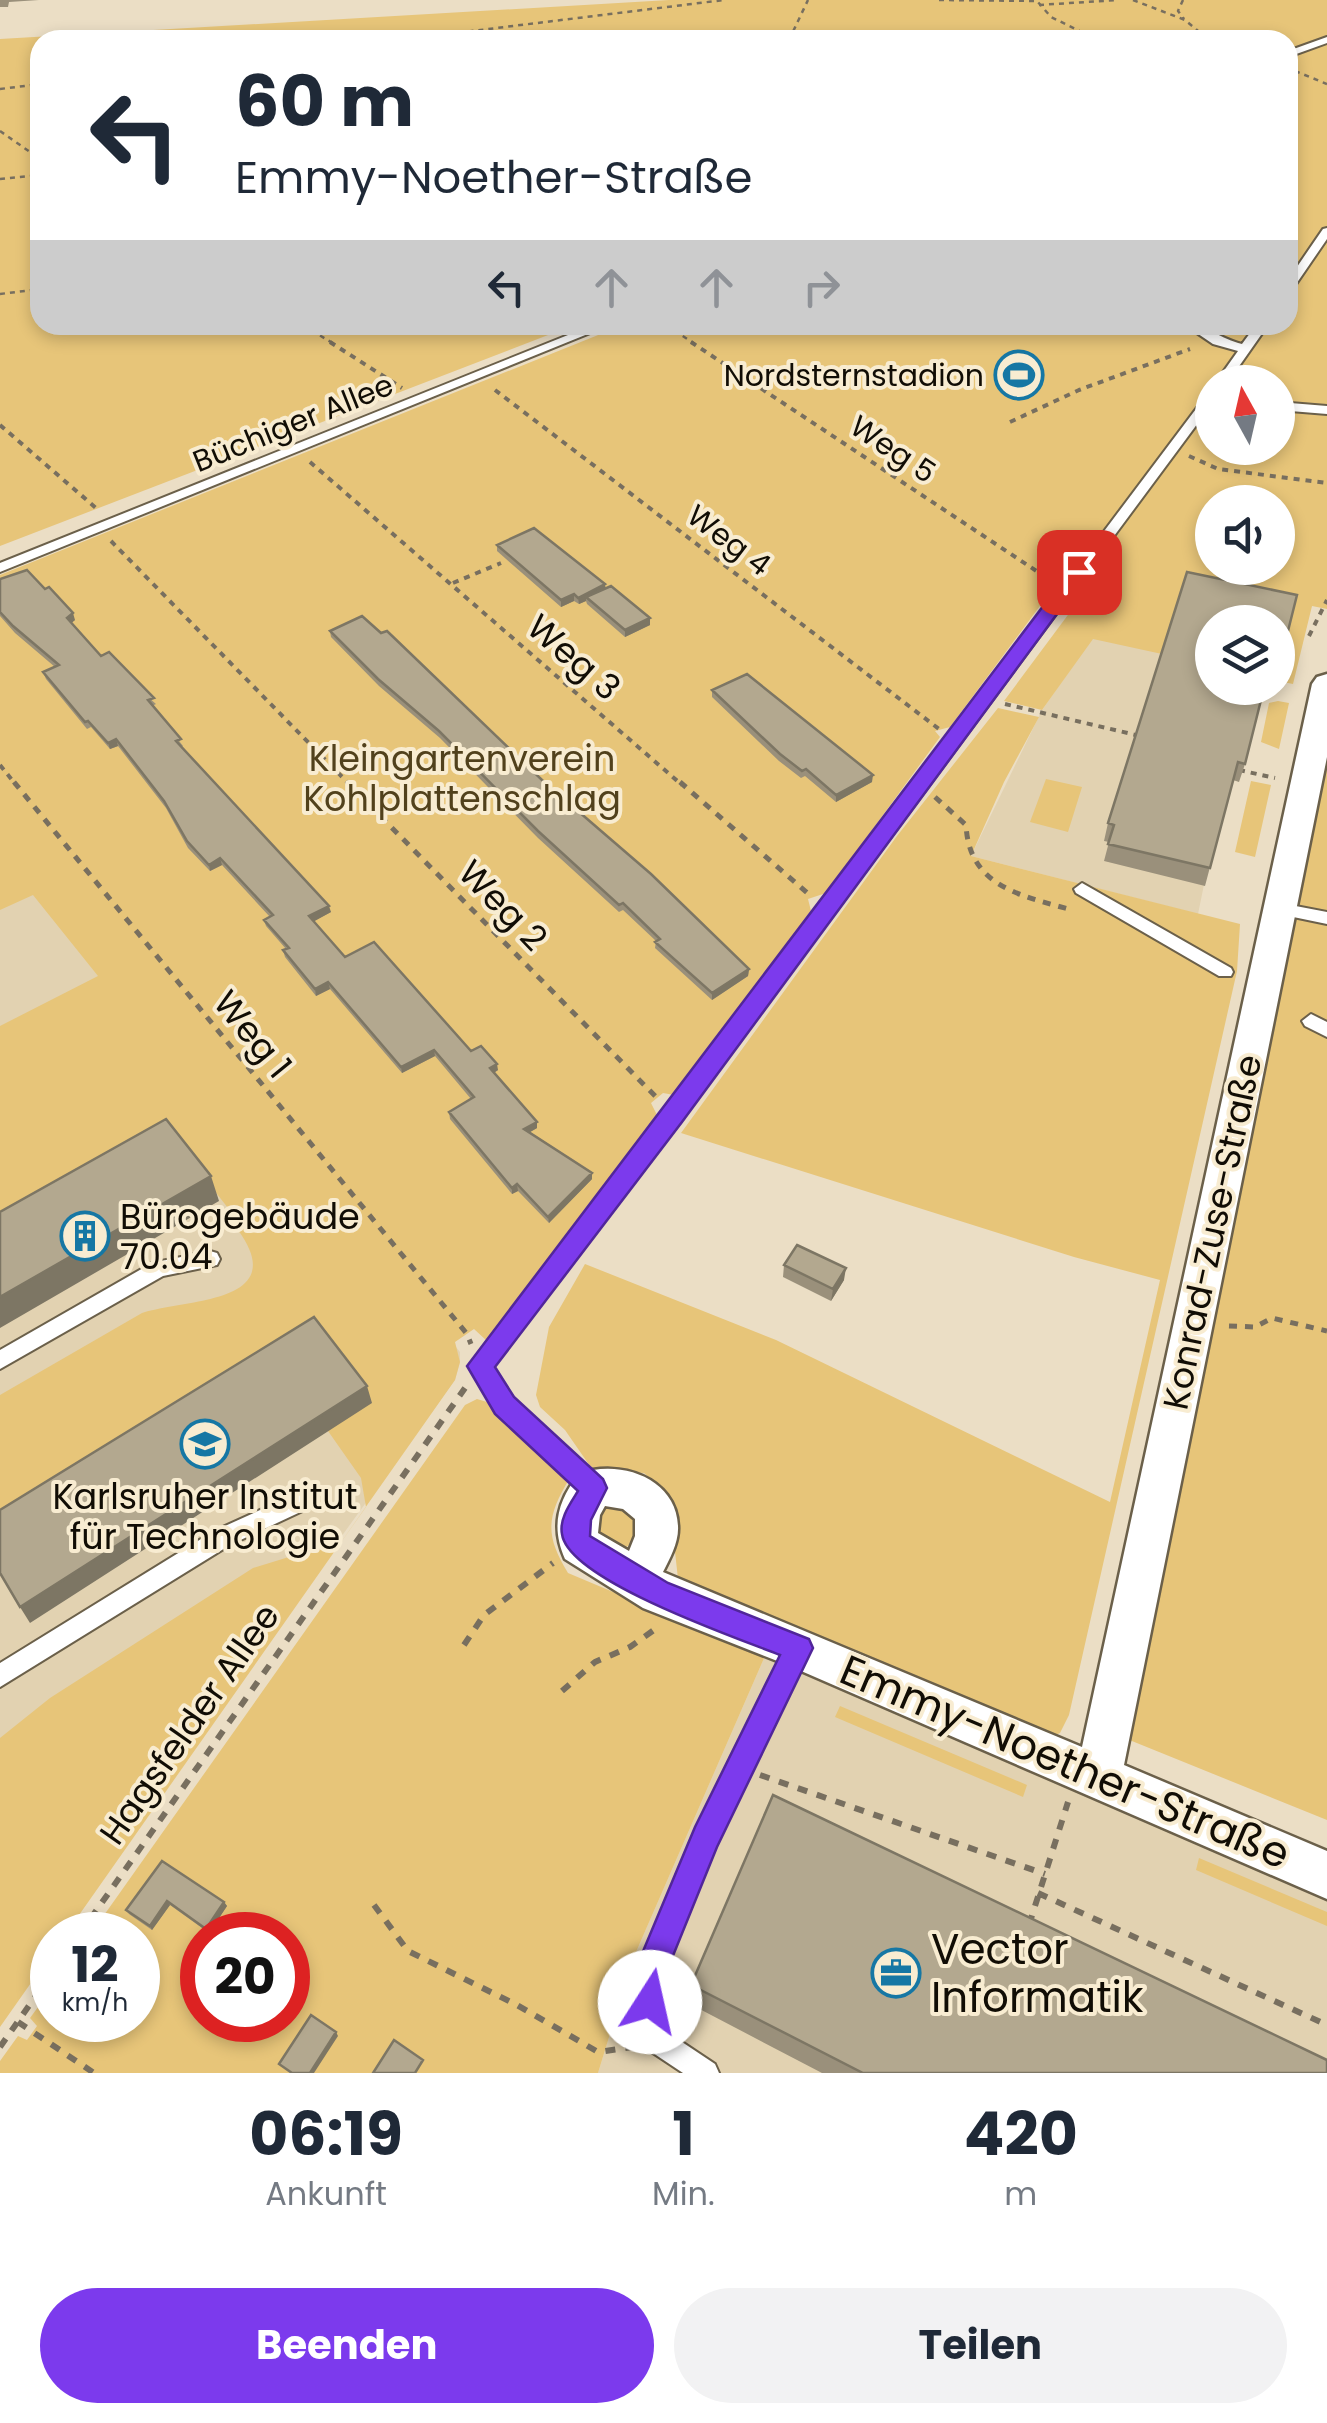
<!DOCTYPE html>
<html lang="de">
<head>
<meta charset="utf-8">
<style>
  :root { --surface:#fff; --page:#f2f2f3; --text:#1f2937; --muted:#747a83; --accent:#7c3aed }
  body { margin:0; font-family:Poppins,sans-serif; background:var(--page); color:var(--text); height:100vh; display:flex; flex-direction:column; font-size:38px; white-space:nowrap }
  * { box-sizing:border-box; margin:0 }
  p { font-size:32px; color:var(--muted) }
  .icon { flex:none; width:55px; height:55px; fill:none; stroke:currentColor; stroke-width:2; stroke-linecap:round; stroke-linejoin:round }
  .map { position:relative; height:2073px; overflow:hidden }
  .details { display:flex; flex-direction:column; background:var(--surface); flex:1 }
  .details>* { flex:none }
  .top-card { position:absolute; left:30px; top:30px; width:1268px; height:305px; border-radius:30px; box-shadow:0 5px 15px #0003; background:#fff; color:var(--text); overflow:hidden }
  .needle { width:65px; rotate:352deg }
  .tools { position:absolute; left:1195px; top:365px; display:grid; gap:20px }
  .tools a { display:grid; place-items:center; width:100px; height:100px; border-radius:50%; background:var(--surface); box-shadow:0 5px 15px #0003; font-size:50px }
  .speed { position:absolute; left:30px; top:1912px; display:flex; gap:20px; font-size:50px; font-weight:700; text-align:center }
  .speed>* { display:grid; place-content:center; width:130px; height:130px; border-radius:50%; background:var(--surface); box-shadow:0 5px 15px #0003; line-height:1 }
  .speed small { font-size:25px; font-weight:400 }
  .speed .limit { border:15px solid #d22; background:#fff; color:#111 }
  .pin { position:absolute; display:grid; place-items:center; width:85px; height:85px; color:#fff; margin:-42px; border-radius:20px; box-shadow:0 5px 15px #0006 }
  .me { position:absolute; width:110px; margin:-55px; rotate:10deg; stroke-linejoin:round; filter:drop-shadow(0 0 8px #0008) }
  .turn { display:flex; align-items:center; gap:35px; height:210px; padding:0 40px; font-size:45px }
  .turn .icon { width:130px; height:130px; stroke-width:2.5 }
  .turn b { display:block; font-size:70px; line-height:85px }
  .lanes { display:flex; align-items:center; height:95px; padding:0 40px; background:#0003; justify-content:center; gap:50px; direction:ltr }
  .lanes .off { opacity:.35 }
  .eta { display:flex; justify-content:space-evenly; align-items:center; height:170px; text-align:center }
  .eta b { font-size:60px; font-weight:700; line-height:70px }
  .button { display:flex; gap:20px; margin-top:auto; padding:20px 40px }
  .button a { flex:1; height:115px; border-radius:60px; background:var(--accent); color:#fff; font-size:40px; font-weight:700; line-height:115px; text-align:center }
  .button a+a { background:var(--page); color:var(--text) }
  .map>svg:first-child { display:block }
</style>
</head>
<body>
<div class="map">
<svg width="1327" height="2073" viewBox="0 0 1327 2073">
  <rect width="100%" height="100%" fill="#ebdec5"/>
  <path fill="#e2d2b1" d="M1312 606 1278 670V622H1212V688L1226 777 1198 914 971 856 1042 710 1092 639Z
    M0 781 460 1352V1362L455 1380 52 1935 0 2020Z
    M765 1656 1327 1893V2073H598L633 1959Z"/>
  <path fill="#e7c579" fill-rule="evenodd" d="M669 0H1327V609L1312 606 1293 684 1278 681 1291 613 1183 590 1162 654 1093 639 1042 710 1004 701 1085 592 1050 574 1041 579 1051 591 950 727 935 731 940 737 826 893 808 899 811 911 674 1095 663 1093 651 1103 657 1115 487 1341 474 1329 455 1342 460 1362 455 1380 65 1935H52V1953L0 2027V1738L50 1698 253 1568 305 1552 337 1548 366 1507 361 1478 328 1431 0 1532V1395L142 1313C185 1299 292 1304 238 1230L239 1222 173 1138 0 1233V1026L98 976 33 895 0 910V575L623 325H1288V40H40V325H574L0 546V39ZM1212 382H1278V448H1212ZM1212 502H1278V568H1212Z
    M1278 701 1289 703 1279 749 1261 742 1269 703Z
    M998 708 1039 717 1004 782 971 856 1240 924 1237 971 1069 1715 1060 1733 1051 1737 678 1579 669 1497 644 1473 592 1469 565 1430 540 1407 536 1395 549 1327 585 1264 776 1340 1110 1502 1160 1280 1074 1257 681 1133 897 836Z
    M1327 745V1820L1122 1737Z
    M1046 779 1082 787 1068 832 1030 822Z
    M1251 781 1271 785 1255 857 1235 852Z
    M477 1399 487 1402 570 1478C546 1517 545 1535 568 1573L765 1656 633 1959 598 2073H0V2061L18 2036 27 2040 37 2026 30 2018 52 1988V2020H138V1935H90L465 1405ZM202 1935H288V2020H202Z
    M592 1527a23 23 0 1 1 46 0a23 23 0 1 1-46 0Z
    M840 1706 1027 1785 1023 1797 835 1717Z
    M1199 1858 1327 1912V1926L1196 1870Z"/>
  <g fill="none" stroke-linecap="round" stroke-linejoin="round">
    <g stroke="#6b604a" stroke-width="4">
      <path id="service" d="M1327 37V43L1288 57V51Z
        M1327 228V239L1292 290 1288 291V280L1323 229Z
        M593 325H610L0 572V563Z
        M1185 325C1205 325 1222 339 1242 344L1256 325H1268L1228 382H1216L1238 351 1213 344Z
        M1212 392V404L680 1121 492 1368 512 1399 601 1481 605 1488 601 1495 594 1498 587 1495 498 1411 474 1373 471 1367 474 1361 668 1111 1208 393Z
        M1278 402 1327 406V414L1278 410Z
        M1082 883 1231 968 1233 972 1231 976H1219L1076 893 1074 889Z
        M1280 903 1327 912V924L1274 913 1272 909 1274 905Z
        M1311 1014 1327 1022V1037L1305 1026 1302 1021Z
        M210 1251 217 1253 220 1259 217 1265 163 1276 0 1369V1350L152 1263Z
        M302 1491 309 1494 313 1501 309 1508 230 1545 0 1687V1663L214 1531Z
        M798 1637 806 1640 809 1648 746 1775 664 1968 662 2003 670 2034 715 2064 719 2073H683L650 2051 636 2003 640 1968 730 1759 790 1640Z"/>
    </g>
    <g stroke="#6b604a" stroke-width="5">
      <path id="minor" d="M1327 674V757L1124 1765 1327 1851V1899L785 1664 643 1608 565 1559C551 1528 557 1501 579 1474 618 1459 676 1477 678 1526 679 1542 670 1558 663 1572L1082 1747 1312 684 1317 677ZM605 1506 623 1509 635 1519V1536L629 1551 598 1533 600 1515Z"/>
    </g>
    <path stroke="#786f5f" stroke-width="2.5" stroke-dasharray="5 5" stroke-linecap="butt" d="M939 0 1037 1 1051 17 1098 40
      M1133 0 1185 20 1209 40
      M1183 0 1178 11 1184 19
      M1039 5 1118 0
      M399 40 724 0
      M789 40 808 0
      M1295 71 1327 84
      M0 89 40 84
      M0 131 40 159
      M0 179 40 175
      M0 294 40 289
      M303 325 334 344
      M666 325 695 344"/>
    <path stroke="#786f5f" stroke-width="4" stroke-dasharray="6 6" stroke-linecap="butt" d="M330 342 402 388
      M691 342 1050 580
      M495 390 939 729
      M1010 422 1079 390 1190 349
      M0 425 96 508
      M1189 456 1218 469 1327 483
      M310 462 682 785
      M111 541 350 785
      M453 583 501 563
      M1309 636 1327 600
      M1005 704 1140 736
      M0 765 16 785
      M1239 770 1275 778"/>
    <path stroke="#786f5f" stroke-width="5" stroke-dasharray="8 8" stroke-linecap="butt" d="M14 782 467 1334 471 1344
      M347 782 660 1101
      M680 782 812 897
      M935 797 966 825C969 887 1022 896 1072 910
      M131 1217 149 1242 132 1252 114 1227Z
      M1229 1326 1255 1327 1272 1318 1327 1331"/>
    <path stroke="#786f5f" stroke-width="6" stroke-dasharray="10 10" stroke-linecap="butt" d="M464 1645 484 1615 553 1563
      M562 1691 595 1662 630 1647 654 1630
      M760 1775 1045 1874
      M1038 1893 1327 2025
      M374 1905 408 1951 517 2005 598 2052 632 2047
      M1029 1925 1068 1802
      M79 1935 465 1388
      M18 2022 94 2073
      M0 2047 52 1973"/>
    <use href="#service" fill="#fff" fill-rule="evenodd"/>
    <use href="#minor" fill="#fff" fill-rule="evenodd"/>
  </g>
  <path fill="#9a907b" d="M0 0H39L9 2 8 7H0Z
    M497 545 606 588 650 625 625 637 587 604 586 601 579 604 574 601 561 607 497 551Z
    M1187 572 1297 595 1278 671V622H1212V688H1264L1245 764 1239 782 1233 780 1205 886 1104 861 1109 842 1104 841 1108 823Z
    M0 579 75 620 71 623 101 656 156 704 152 706 183 746 181 747 331 912 314 921 345 957 498 1070 494 1073 537 1122V1128L530 1132 592 1173V1179L549 1223 518 1191 512 1194 450 1119 449 1112 471 1099 435 1056 402 1073 330 989 316 996 285 957 283 950 286 949 266 926 264 920 270 917 222 865 210 871 188 848 166 808 118 746 110 749 91 727 87 729 46 679 43 672 55 667 15 633 0 616Z
    M330 631 542 780 749 969 748 976 712 1000 655 948 656 941 623 910 619 912 538 838 440 738 379 686 331 637Z
    M712 690 872 782 836 802 805 776 801 778 779 761 712 697Z
    M784 1265 844 1280 831 1301 783 1277Z
    M162 1861 224 1902 227 1906 209 1933 170 1905 152 1930 129 1914 126 1910Z
    M691 1985 1327 2073H822L690 2004Z"/>
  <path fill="#7d7664" d="M605 584 606 591 586 597V601L579 604 578 598Z
    M574 594V601L561 607V600Z
    M73 613 75 620 69 625 67 618Z
    M650 618V625L625 637V630Z
    M116 739 118 746 110 749 108 743Z
    M873 775 872 782 836 802V795Z
    M220 858 222 865 210 871 209 865Z
    M329 906 331 912 311 923 309 916Z
    M749 969 748 976 712 1000V993Z
    M328 982 330 989 316 996 315 989Z
    M434 1050 435 1056 402 1073 401 1067Z
    M497 1064 498 1070 490 1075V1068Z
    M537 1122V1128L525 1135 524 1129Z
    M592 1173V1179L549 1223 548 1217Z
    M211 1176 219 1201 0 1328V1297Z
    M517 1184 518 1191 512 1194V1188Z
    M846 1268 844 1280 831 1301 833 1289Z
    M367 1386 372 1403 30 1623 20 1607Z
    M167 1901 170 1905 152 1930 150 1926Z
    M224 1902 227 1906 209 1933 206 1929Z
    M336 2032 338 2036 314 2073H310Z"/>
  <path fill="#b3a88f" stroke="#7d7664" stroke-width="2.5" d="M534 528 605 584 578 598 574 594 561 600 497 545Z
    M27 570 45 589 49 587 73 613 67 618 101 656 109 652 154 698 148 700 181 739 176 741 329 906 309 916 345 957 374 942 471 1051 481 1046 497 1064 490 1068 537 1122 524 1129 592 1173 548 1217 517 1184 512 1188 449 1112 474 1097 434 1050 401 1067 328 982 315 989 283 950 289 948 264 920 273 915 220 858 209 865 187 841 164 801 116 739 108 743 88 721 85 722 43 672 59 665 13 626 0 612V579Z
    M1187 572 1297 595 1281 659 1278 658V622H1212V688H1264L1245 764 1238 762 1210 868 1108 844 1114 825 1108 823Z
    M611 586 650 618 625 630 586 597Z
    M362 616 381 633 387 631 542 780 651 874 749 969 712 993 655 942 660 939 623 903 619 905 538 831 439 731 378 679 330 631Z
    M747 674 873 775 836 795 806 769 802 771 780 754 712 690Z
    M166 1119 211 1176 0 1297V1212Z
    M797 1245 846 1268 833 1289 784 1265Z
    M314 1317 367 1386 20 1607 0 1573V1510Z
    M773 1795 1327 2060V2073H863L691 1985Z
    M162 1861 224 1902 206 1929 167 1901 150 1926 126 1910Z
    M311 2015 336 2032 310 2073H292L279 2064Z
    M394 2040 423 2060 415 2073H373Z"/>
  <path fill="#7c3aed" stroke="#51269a" stroke-width="2.5" d="M1079 567 1085 568V576L682 1122 495 1367 514 1397 603 1479 607 1488 591 1520 590 1536 668 1583 809 1639 813 1648 717 1847 668 1968 661 2014 650 2019 638 2014 633 2002 636 1968 695 1827 780 1655C737 1638 568 1580 562 1534 559 1519 570 1504 578 1491L495 1414 467 1366 1072 568Z"/>
  <defs>
    <g id="stadium-ring" transform="scale(2.5)"><circle r="9.5" fill="#f8ecd1" stroke="#1677a4" stroke-width="1.5"/><path d="M0-5a6.5 5 0 1 0 0 10a6.5 5 0 1 0 0-10ZM-3.5-1.8h7v3.6h-7Z" fill="#1677a4"/></g>
    <g id="building-ring" transform="scale(2.5)"><circle r="9.5" fill="#f8ecd1" stroke="#1677a4" stroke-width="1.5"/><path d="M-4-6H4V6H1V3H-1V6H-4ZM-2.5-4.3h1.7v1.8h-1.7ZM.8-4.3h1.7v1.8H.8ZM-2.5-1h1.7V.8h-1.7ZM.8-1h1.7V.8H.8Z" fill="#1677a4"/></g>
    <g id="university-ring" transform="scale(2.5)"><circle r="9.5" fill="#f8ecd1" stroke="#1677a4" stroke-width="1.5"/><path d="M0-5L7-2L0 1L-7-2ZM-4 1L0 2.5L4 1V4Q0 6-4 4Z" fill="#1677a4"/></g>
    <g id="office-ring" transform="scale(2.5)"><circle r="9.5" fill="#f8ecd1" stroke="#1677a4" stroke-width="1.5"/><path d="M-6-3h4V-5.5h4V-3h4V5H-6ZM-1-4.5V-3h2v-1.5ZM-6 0V1H6V0Z" fill="#1677a4"/></g>
  </defs>
  <g fill-rule="evenodd">
    <use href="#stadium-ring" x="1019" y="375"/>
    <use href="#building-ring" x="85" y="1236"/>
    <use href="#university-ring" x="205" y="1444"/>
    <use href="#office-ring" x="896" y="1973"/>
  </g>
  <g text-anchor="middle" dominant-baseline="central" stroke-width="8" stroke-linejoin="round" paint-order="stroke">
    <g font-size="30" fill="#110d05" stroke="#f8ecd1" text-anchor="end">
      <text x="984" y="375">Nordsternstadion</text>
    </g>
    <g font-size="30" fill="#110d05" stroke="#f8ecd1">
      <text transform="translate(293 423) rotate(-22)">Büchiger Allee</text>
      <text transform="translate(893 449) rotate(34)">Weg 5</text>
      <text transform="translate(729 540) rotate(37)">Weg 4</text>
    </g>
    <g font-size="35" fill="#110d05" stroke="#f8ecd1">
      <text transform="translate(574 657) rotate(41)">Weg 3</text>
      <text transform="translate(503 905) rotate(46)">Weg 2</text>
      <text transform="translate(253 1034) rotate(51)">Weg 1</text>
      <text transform="translate(1212 1232) rotate(-78)">Konrad-Zuse-Straße</text>
      <text transform="translate(189 1724) rotate(-55)">Hagsfelder Allee</text>
    </g>
    <g font-size="35" fill="#51411c" stroke="#f8ecd1">
      <text x="462" y="758">Kleingartenverein<tspan x="462" dy="40">Kohlplattenschlag</tspan></text>
    </g>
    <g font-size="35" fill="#110d05" stroke="#f8ecd1" text-anchor="start">
      <text x="120" y="1216">Bürogebäude<tspan x="120" dy="40">70.04</tspan></text>
      <text x="205" y="1496" text-anchor="middle">Karlsruher Institut<tspan x="205" dy="40">für Technologie</tspan></text>
    </g>
    <g font-size="42" fill="#110d05" stroke="#f8ecd1">
      <text transform="translate(1065 1762) rotate(23)">Emmy-Noether-Straße</text>
    </g>
    <g font-size="42" fill="#110d05" stroke="#f8ecd1" text-anchor="start">
      <text x="931" y="1949">Vector<tspan x="931" dy="48">Informatik</tspan></text>
    </g>
  </g>
</svg>
<div class="tools">
<a><svg class="needle" viewBox="-14 -14 28 28"><path d="M0-13l5 13h-10z" fill="#e53935"/><path d="M0 13l5-13h-10z" fill="#747a83"/></svg></a>
<a><svg class="icon" aria-label="sound" viewBox="0 0 24 24"><path d="M4 9h4l5-4v14l-5-4H4zM17 9q2 3 0 6"/></svg></a>
<a><svg class="icon" aria-label="layers" viewBox="0 0 24 24"><path d="M12 4l9 5-9 5-9-5zM3 14l9 5 9-5"/></svg></a>
</div>
<div class="speed"><div>12<small>km/h</small></div><div class="limit">20</div></div>
<div class="pin" style="left:1079px;top:572px;background:#d93025"><svg class="icon" aria-label="arrive" viewBox="0 0 24 24"><path d="M6 21V4h12l-3 4 3 4H6"/></svg></div>
<svg class="me" style="left:650px;top:2002px" viewBox="-20 -20 40 40"><circle r="19" fill="#fff"/><path d="M0-13L10 11 0 6-10 11z" fill="#7c3aed"/></svg>
<div class="top-card">
<div class="turn"><svg class="icon" aria-label="left" viewBox="0 0 24 24"><path d="M17 20v-9H6M10 6l-5 5 5 5"/></svg><div><b>60 m</b>Emmy-Noether-Straße</div></div>
<div class="lanes"><svg class="icon" aria-label="left" viewBox="0 0 24 24"><path d="M17 20v-9H6M10 6l-5 5 5 5"/></svg><svg class="icon off" aria-label="ahead" viewBox="0 0 24 24"><path d="M12 20V5M6 11l6-6 6 6"/></svg><svg class="icon off" aria-label="ahead" viewBox="0 0 24 24"><path d="M12 20V5M6 11l6-6 6 6"/></svg><svg class="icon off" aria-label="right" viewBox="0 0 24 24"><path d="M7 20v-9h11M14 6l5 5-5 5"/></svg></div>
</div>
</div>
<section class="details">
<div class="eta">
<div><b>06:19</b><p>Ankunft</p></div>
<div><b>1</b><p>Min.</p></div>
<div><b>420</b><p>m</p></div>
</div>
<div class="button"><a>Beenden</a><a>Teilen</a></div>
</section>
</body>
</html>
